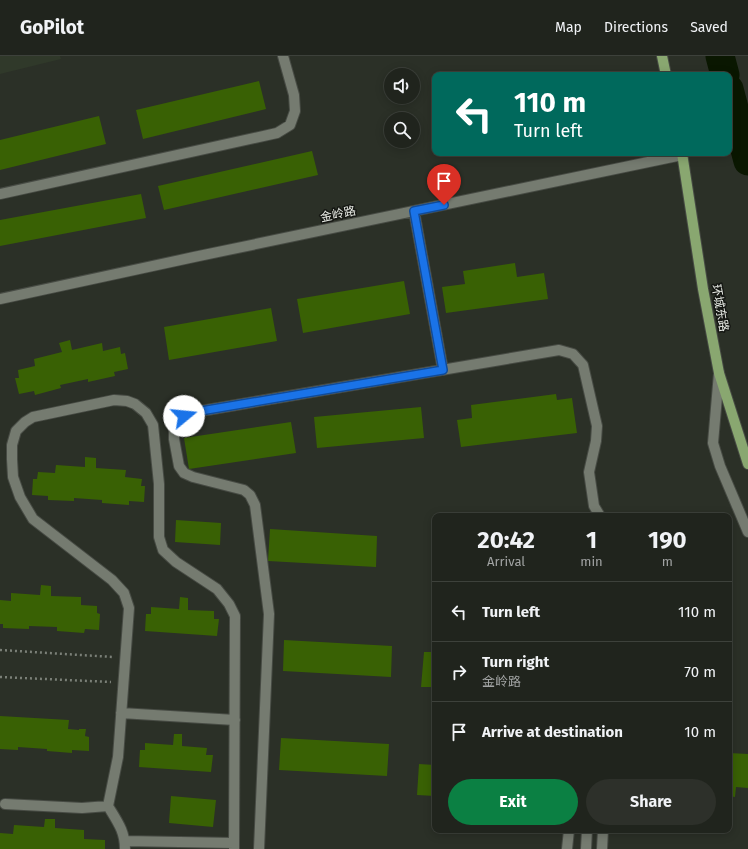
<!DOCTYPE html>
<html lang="en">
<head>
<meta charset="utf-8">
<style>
  :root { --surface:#20241d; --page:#2d302a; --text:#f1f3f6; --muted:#a2a4a4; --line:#3d413b; --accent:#0b8043 }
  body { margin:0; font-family:"Fira Sans","Noto Sans SC",sans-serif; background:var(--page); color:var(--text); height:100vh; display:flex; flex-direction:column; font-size:15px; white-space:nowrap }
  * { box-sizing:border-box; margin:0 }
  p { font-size:13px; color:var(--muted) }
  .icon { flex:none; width:22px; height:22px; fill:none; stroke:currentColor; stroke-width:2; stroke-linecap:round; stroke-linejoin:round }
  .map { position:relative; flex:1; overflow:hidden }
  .side { position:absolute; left:432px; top:457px; width:300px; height:320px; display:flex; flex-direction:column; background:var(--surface); border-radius:8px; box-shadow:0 2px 10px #0003,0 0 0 1px var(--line) }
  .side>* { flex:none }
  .hud { position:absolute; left:432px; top:16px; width:300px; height:84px; border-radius:8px; box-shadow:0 2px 10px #0003,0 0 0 1px var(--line); background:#00695c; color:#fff; overflow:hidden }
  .buttons { position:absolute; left:384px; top:12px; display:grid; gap:8px }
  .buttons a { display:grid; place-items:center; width:36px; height:36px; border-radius:50%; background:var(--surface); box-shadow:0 2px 10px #0003,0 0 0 1px var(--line); font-size:20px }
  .pin { position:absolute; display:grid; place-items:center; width:34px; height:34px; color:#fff; margin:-41px -17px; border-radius:50% 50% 50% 0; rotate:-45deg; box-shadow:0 0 4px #0007 }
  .pin .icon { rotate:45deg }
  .me { position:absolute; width:44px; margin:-22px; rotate:73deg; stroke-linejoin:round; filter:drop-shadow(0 0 3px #0008) }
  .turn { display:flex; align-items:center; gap:14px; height:84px; padding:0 16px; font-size:18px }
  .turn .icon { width:52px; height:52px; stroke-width:2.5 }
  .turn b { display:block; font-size:28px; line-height:34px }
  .eta { display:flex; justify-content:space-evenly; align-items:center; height:68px; text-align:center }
  .eta b { font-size:24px; font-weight:700; line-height:28px }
  .button { display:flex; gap:8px; margin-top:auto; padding:8px 16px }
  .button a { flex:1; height:46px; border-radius:24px; background:var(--accent); color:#fff; font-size:16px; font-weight:700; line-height:46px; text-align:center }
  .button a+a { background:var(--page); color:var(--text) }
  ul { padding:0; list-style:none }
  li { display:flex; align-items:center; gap:12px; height:60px; padding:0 16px; border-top:1px solid var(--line) }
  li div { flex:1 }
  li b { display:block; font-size:15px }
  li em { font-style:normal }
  header { display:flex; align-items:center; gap:24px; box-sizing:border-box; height:56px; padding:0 20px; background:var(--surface); border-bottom:1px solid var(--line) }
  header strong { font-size:19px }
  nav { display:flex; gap:22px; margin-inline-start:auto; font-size:14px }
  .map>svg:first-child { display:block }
</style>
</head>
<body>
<header>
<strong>GoPilot</strong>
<nav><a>Map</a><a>Directions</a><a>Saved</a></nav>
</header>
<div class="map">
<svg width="748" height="793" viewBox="0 0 748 793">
  <rect width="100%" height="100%" fill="#2b3027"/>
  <path fill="#30392a" d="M0 0H60L61 3 0 18Z"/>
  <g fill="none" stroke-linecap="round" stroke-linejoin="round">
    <path stroke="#0a1701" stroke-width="29" d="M720 0 725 19
      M729 33 748 105"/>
  </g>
  <path fill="#396104" d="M259 25 266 53 143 83 136 54Z
    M99 60 106 88 0 114V84Z
    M312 95 318 119 164 154 158 130Z
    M141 138 146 162 0 190V164Z
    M515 207 517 221 544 217 548 243 446 257 442 231 465 228 463 215Z
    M404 225 410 258 303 277 297 243Z
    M271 252 277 285 169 304 164 271Z
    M70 284 72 294 102 287 103 295 120 291 121 298 125 297 128 313 114 316 115 320 88 326V323L60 329 61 332 35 339 34 335 19 338 15 322H19L18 314 35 310 34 303 62 296 59 287Z
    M556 338 557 344 572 342 577 377 461 391 457 364 472 362 471 349Z
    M421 351 424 382 317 392 314 361Z
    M291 366 296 397 189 413 184 382Z
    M85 401 96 402V412L126 414 125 421 142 423 141 430H145L144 446 129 445V449L102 447V444L74 442V445L48 444V440L32 439 33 423H37L38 416 55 417 56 409 85 411Z
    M176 464 221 467 220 489 175 486Z
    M270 473 377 480 376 511 268 505Z
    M41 529 51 530V540L81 541V549L97 550V557L100 558 99 574 85 573 84 577 57 575V571L29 570V573L3 572V568H0V544L11 545V537L40 539Z
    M180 541 188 542V554L214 555V563H219L217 580 145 575 146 558H151V551L179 553Z
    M284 584 392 590 391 621 283 615Z
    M424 596H435V631H421Z
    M0 660 69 664 68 673 79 674V673H86L85 680 89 681V695L72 694V697L47 695V693L18 691V694L0 693Z
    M174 678H182V690L207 692 206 699H213L211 716 139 711 140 694H145V687L173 689Z
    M281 682 389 688 387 720 279 714Z
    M729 697 748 698V732L736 731 735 741 729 740Z
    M419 708 435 709V740L417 739Z
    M171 740 216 744 213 771 169 767Z
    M45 763H55V772L84 774V783L105 784V793H0V777L13 778 14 769 44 771Z"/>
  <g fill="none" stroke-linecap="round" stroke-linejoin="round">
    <g stroke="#474b44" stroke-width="12">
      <path id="minor" d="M0 138 277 77 290 69 295 55 294 39 283 0
        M414 155 443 314
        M0 243 194 201 682 99
        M719 317 713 387 720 410 748 476
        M121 657 235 664
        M5 748 82 752 108 750
        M125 785 234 787
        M125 793C125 775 117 765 108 750L118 701 129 552 124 537 112 524 33 463 20 441 13 421 12 403V389L16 375 25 366 33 361 114 344 127 345 135 348 146 357 153 369 159 428V481L163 494 176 506 217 533 229 548 235 560 234 793
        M259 793 269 558 255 449 250 439 244 434 193 421 184 417 179 410 174 383V374L177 367 184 360 195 356 559 294 573 298 583 309 597 370 596 385 589 416 594 450 600 460
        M567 793 569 774
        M586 793 587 774
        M602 793 603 774"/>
    </g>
    <g stroke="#474b44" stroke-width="12">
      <path id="major" d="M662 0 666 19
        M682 97 703 233 719 317 748 408"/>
    </g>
    <path stroke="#7b8078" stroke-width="2.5" stroke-dasharray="2 3" stroke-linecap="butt" d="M0 594 113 601
      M0 621 111 626"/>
    <use href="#minor" stroke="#757b70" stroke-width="10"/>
    <use href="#major" stroke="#89a770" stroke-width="10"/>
  </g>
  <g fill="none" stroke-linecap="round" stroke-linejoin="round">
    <g stroke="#114b97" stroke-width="10">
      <path id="route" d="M184 360 195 356 443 314 414 155 444 149"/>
    </g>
    <use href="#route" stroke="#1a73e8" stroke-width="7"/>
  </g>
  <g text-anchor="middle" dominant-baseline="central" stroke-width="3" stroke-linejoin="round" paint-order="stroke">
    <g font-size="12" fill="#eaede7" stroke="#151713">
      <text transform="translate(338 158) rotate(-12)">金岭路</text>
      <text transform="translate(720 252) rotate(80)">环城东路</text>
    </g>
  </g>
</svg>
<div class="buttons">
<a><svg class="icon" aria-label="sound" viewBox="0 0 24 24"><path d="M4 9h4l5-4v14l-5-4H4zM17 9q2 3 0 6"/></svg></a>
<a><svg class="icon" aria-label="search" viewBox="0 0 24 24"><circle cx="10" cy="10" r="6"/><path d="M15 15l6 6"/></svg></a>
</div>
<div class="pin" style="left:444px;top:149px;background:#d93025"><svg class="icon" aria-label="arrive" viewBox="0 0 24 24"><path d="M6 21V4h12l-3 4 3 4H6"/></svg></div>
<svg class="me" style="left:184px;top:360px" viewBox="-20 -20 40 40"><circle r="19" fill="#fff"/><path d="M0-13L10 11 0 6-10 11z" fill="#1a73e8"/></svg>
<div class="hud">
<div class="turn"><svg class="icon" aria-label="left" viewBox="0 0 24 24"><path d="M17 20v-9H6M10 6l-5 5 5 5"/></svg><div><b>110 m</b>Turn left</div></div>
</div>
<section class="side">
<div class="eta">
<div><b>20:42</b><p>Arrival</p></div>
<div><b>1</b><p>min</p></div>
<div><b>190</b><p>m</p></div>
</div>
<ul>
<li><svg class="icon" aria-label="left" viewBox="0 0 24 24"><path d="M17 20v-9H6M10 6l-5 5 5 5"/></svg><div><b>Turn left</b></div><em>110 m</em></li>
<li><svg class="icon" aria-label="right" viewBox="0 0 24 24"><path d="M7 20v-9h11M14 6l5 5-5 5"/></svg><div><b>Turn right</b><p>金岭路</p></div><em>70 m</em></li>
<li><svg class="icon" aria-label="arrive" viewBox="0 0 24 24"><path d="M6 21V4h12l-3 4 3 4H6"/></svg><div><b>Arrive at destination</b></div><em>10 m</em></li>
</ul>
<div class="button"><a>Exit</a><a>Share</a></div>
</section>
</div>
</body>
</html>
